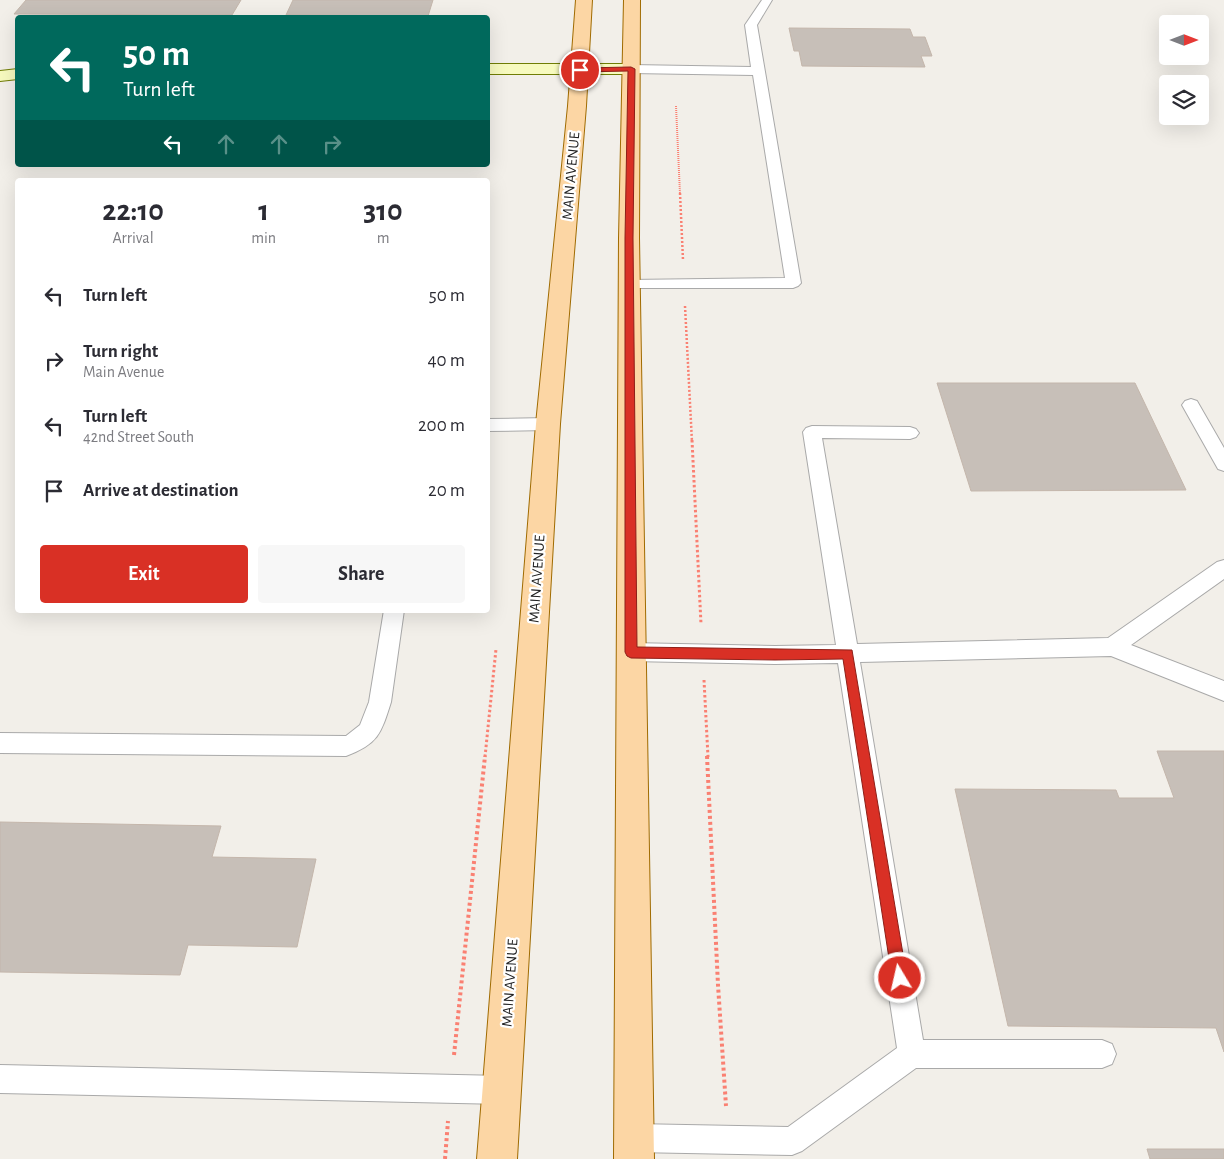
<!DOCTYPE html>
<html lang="en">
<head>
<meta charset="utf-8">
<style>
  :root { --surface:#fff; --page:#f7f7f7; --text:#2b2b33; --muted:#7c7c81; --accent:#d93025 }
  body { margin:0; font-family:"Alegreya Sans",sans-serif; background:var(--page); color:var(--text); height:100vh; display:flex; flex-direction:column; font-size:19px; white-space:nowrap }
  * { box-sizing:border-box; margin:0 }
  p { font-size:16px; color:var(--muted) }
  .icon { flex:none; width:28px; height:28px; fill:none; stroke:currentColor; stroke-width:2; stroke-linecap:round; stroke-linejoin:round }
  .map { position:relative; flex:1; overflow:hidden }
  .panel { position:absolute; left:15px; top:178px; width:475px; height:435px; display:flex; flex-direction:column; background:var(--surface); border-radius:5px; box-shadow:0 5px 20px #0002 }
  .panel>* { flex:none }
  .hud { position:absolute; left:15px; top:15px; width:475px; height:152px; border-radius:5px; box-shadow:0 5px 20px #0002; background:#00695c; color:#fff; overflow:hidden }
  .needle { width:32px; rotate:90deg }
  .tools { position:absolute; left:1159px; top:15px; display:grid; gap:10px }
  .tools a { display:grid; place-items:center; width:50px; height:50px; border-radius:5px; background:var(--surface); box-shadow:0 5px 20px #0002; font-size:25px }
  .pin { position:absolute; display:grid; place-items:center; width:42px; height:42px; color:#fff; margin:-21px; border:2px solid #fff; border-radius:50%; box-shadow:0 1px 5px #0007 }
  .me { position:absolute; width:55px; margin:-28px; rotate:351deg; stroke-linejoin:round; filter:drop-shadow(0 0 4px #0008) }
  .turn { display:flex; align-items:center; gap:18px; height:105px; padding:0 25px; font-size:22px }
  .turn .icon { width:65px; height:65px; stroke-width:2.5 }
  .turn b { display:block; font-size:35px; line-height:42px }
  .lanes { display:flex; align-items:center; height:48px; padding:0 25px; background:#0003; justify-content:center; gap:25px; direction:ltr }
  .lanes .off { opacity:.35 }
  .eta { display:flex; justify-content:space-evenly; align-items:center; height:85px; text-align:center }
  .eta b { font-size:30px; font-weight:700; line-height:35px }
  .action { display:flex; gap:10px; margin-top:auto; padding:10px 25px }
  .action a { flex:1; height:58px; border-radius:5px; background:var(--accent); color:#fff; font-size:20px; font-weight:700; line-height:58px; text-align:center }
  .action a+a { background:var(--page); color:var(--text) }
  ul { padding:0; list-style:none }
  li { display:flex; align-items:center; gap:15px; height:65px; padding:0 25px }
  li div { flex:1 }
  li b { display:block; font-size:19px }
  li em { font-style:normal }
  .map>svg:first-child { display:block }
</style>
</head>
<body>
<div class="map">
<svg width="1224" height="1159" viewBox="0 0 1224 1159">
  <rect width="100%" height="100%" fill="#f2efe9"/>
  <path fill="#c7bfb8" stroke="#c4b6ab" d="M26 0H241L232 15 14 14Z
    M293 0H433L428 16 286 15Z
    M789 28 910 29 913 37H925L932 56H921L925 67 802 66 799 51H794Z
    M937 383H1135L1186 490 971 491Z
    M1157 751H1224V1052L1216 1028 1008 1026 955 789 1116 790 1119 798H1174Z
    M0 822 221 826 212 857 316 859 297 947 188 945 180 975 0 972Z
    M1147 1149H1224V1159H1150Z"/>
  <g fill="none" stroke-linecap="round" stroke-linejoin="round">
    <g stroke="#a9a9a9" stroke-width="2">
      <path id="lane" d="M762 0H772L757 25 801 283 798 286 793 288H624L621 285 624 282 629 280 785 278 753 75 631 73 625 69 631 65 751 67 745 25Z
        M1191 399 1197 401 1224 448V471L1218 469 1182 405 1185 401Z
        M548 418 554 420 557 424 554 428 548 430 488 431V419Z
        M812 426 910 427 916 429 919 433 916 437 910 439 822 438 857 644 1108 638 1217 562 1224 560V579L1131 645 1224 681V701L1111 656 860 662 923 1040H1102L1112 1044 1116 1054 1112 1064 1102 1068H916L802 1151 792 1155 634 1152 624 1148 620 1138 624 1128 634 1124 788 1127 897 1048 838 663 775 664 631 661 624 658 620 652 624 646 631 643 775 646 836 645 803 432 806 428Z
        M384 610H404L391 702C381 734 378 744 346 756L0 753V733L346 736 360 725 369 702Z
        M0 1065 503 1076 513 1080 517 1090 513 1100 503 1104 0 1093Z"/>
    </g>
    <g stroke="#707d05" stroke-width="2">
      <path id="secondary" d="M488 64H631L637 65 639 69 637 73 631 74H488Z
        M18 69V79L0 81V71Z"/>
    </g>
    <g stroke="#a06b00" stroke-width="2">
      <path id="primary" d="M576 0H592L586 106 560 424 517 1159H477L536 424 568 106Z
        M624 0H640L639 238 654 1159H614L619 238Z"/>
    </g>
    <path stroke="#fa8072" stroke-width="2" stroke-dasharray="1 1" stroke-linecap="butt" d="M676 106 680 194"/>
    <path stroke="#fa8072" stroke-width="2.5" stroke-dasharray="2 2" stroke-linecap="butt" d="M680 193 683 260
      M685 306 692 442"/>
    <path stroke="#fa8072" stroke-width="3" stroke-dasharray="2.5 2.5" stroke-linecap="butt" d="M692 440 701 624
      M704 680 708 757
      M485 757 496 649"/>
    <path stroke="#fa8072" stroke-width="4" stroke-dasharray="3 3" stroke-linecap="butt" d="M707 756 718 985 726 1106
      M454 1055 485 756
      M445 1159 448 1121"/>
    <use href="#lane" fill="#fff" fill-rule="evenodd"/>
    <use href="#secondary" fill="#f7fabf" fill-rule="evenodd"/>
    <use href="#primary" fill="#fcd6a4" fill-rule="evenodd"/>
  </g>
  <path fill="#d93025" stroke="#8d1f18" d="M631 67 635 69 633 238 637 647 852 650 907 978 905 983 900 985 895 983 892 978 843 659 775 660 631 658 627 656 625 652V238L628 71 580 72 577 70 580 68Z"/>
  <g text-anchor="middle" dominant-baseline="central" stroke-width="4.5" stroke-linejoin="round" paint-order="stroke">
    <g font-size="15" fill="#222" stroke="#fff">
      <text transform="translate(571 176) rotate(-85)">MAIN AVENUE</text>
      <text transform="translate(537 579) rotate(-86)">MAIN AVENUE</text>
      <text transform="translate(510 983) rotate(-86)">MAIN AVENUE</text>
    </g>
  </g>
</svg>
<div class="tools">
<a><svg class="needle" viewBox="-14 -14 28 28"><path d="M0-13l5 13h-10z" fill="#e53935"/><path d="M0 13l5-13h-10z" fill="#7c7c81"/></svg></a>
<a><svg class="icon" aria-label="layers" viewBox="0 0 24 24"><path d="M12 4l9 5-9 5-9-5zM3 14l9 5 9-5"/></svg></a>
</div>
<div class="pin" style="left:580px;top:70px;background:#d93025"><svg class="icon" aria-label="arrive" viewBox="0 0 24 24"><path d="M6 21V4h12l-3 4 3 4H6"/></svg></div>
<svg class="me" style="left:900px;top:978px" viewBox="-20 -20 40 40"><circle r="17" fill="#d93025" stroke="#fff" stroke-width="3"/><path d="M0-11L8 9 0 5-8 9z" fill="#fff"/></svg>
<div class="hud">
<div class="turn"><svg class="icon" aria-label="left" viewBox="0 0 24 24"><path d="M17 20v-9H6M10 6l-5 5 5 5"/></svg><div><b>50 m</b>Turn left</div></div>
<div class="lanes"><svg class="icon" aria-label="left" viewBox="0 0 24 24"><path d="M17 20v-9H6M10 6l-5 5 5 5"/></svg><svg class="icon off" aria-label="ahead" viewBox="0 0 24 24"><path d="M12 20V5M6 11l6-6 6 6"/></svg><svg class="icon off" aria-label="ahead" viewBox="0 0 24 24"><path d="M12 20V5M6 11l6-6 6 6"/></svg><svg class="icon off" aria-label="right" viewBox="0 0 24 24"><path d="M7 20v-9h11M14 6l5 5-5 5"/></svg></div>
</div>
<section class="panel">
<div class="eta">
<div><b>22:10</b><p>Arrival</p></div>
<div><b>1</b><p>min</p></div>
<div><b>310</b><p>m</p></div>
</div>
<ul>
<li><svg class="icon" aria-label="left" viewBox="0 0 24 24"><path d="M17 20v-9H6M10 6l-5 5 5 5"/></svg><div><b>Turn left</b></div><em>50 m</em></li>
<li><svg class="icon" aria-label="right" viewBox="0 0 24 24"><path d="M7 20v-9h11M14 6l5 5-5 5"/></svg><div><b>Turn right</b><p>Main Avenue</p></div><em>40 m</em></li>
<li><svg class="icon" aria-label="left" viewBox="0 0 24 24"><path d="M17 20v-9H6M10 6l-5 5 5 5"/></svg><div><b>Turn left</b><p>42nd Street South</p></div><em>200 m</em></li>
<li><svg class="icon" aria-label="arrive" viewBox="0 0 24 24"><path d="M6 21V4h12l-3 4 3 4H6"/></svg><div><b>Arrive at destination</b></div><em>20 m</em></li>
</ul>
<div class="action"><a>Exit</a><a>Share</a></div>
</section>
</div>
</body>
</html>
